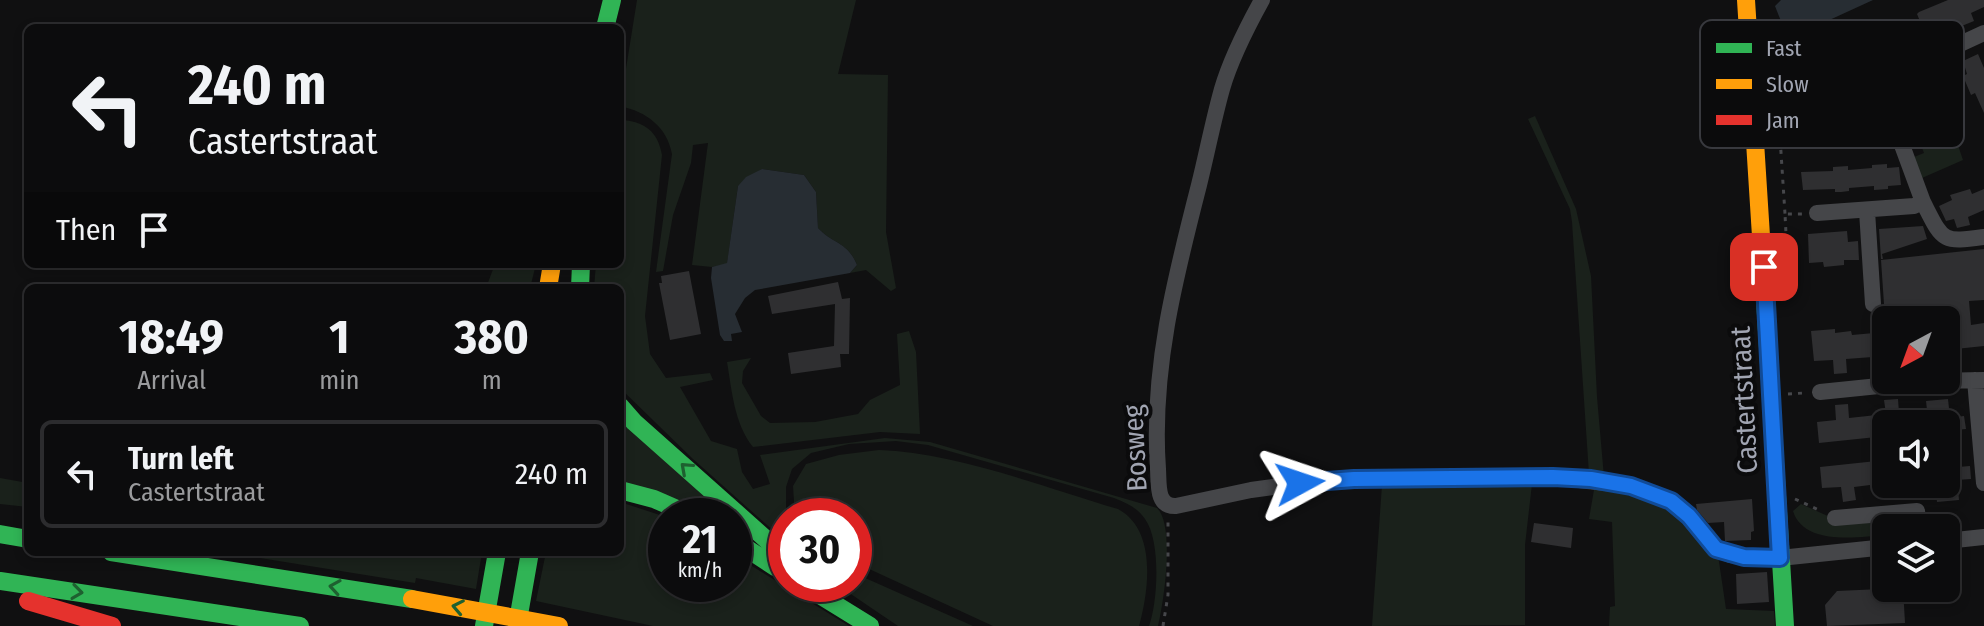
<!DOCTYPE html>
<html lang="en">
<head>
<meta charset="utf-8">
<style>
  :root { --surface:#0c0c0d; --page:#1a1a1b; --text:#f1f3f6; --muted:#9a9b9d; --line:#2c2c2e }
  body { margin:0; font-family:"Fira Sans Condensed",sans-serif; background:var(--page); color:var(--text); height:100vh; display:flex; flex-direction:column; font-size:30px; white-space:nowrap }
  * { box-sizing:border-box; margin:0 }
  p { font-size:26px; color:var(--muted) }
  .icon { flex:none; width:44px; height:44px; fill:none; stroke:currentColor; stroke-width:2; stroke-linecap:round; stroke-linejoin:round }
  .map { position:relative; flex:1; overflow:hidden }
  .panel { position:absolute; left:24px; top:284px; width:600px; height:272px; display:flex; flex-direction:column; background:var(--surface); border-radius:12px; box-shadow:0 4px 12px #0003,0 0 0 2px var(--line) }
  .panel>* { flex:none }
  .hud { position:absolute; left:24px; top:24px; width:600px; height:244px; border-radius:12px; box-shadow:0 4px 12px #0003,0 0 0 2px var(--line); background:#0c0c0d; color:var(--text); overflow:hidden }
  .needle { width:52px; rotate:221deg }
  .tools { position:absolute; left:1872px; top:306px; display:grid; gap:16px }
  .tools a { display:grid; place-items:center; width:88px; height:88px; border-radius:12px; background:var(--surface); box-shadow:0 4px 12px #0003,0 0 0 2px var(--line); font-size:40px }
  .speed { position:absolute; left:648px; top:498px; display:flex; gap:16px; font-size:40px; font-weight:700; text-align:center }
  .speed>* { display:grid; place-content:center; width:104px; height:104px; border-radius:50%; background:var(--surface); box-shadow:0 4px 12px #0003,0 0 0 2px var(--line); line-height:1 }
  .speed small { font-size:20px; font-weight:400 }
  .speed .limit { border:12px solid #d22; background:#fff; color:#111 }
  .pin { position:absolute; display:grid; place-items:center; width:68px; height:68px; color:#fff; margin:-34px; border-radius:16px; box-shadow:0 4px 12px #0006 }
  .me { position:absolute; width:88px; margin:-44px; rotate:85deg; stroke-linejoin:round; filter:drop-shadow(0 0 6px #0008) }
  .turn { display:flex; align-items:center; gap:28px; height:168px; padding:0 32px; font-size:36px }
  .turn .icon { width:104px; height:104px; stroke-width:2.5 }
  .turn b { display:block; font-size:56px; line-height:68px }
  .then { display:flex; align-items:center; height:76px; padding:0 32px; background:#0003; gap:16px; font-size:30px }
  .eta { display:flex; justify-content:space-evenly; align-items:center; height:136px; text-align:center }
  .eta b { font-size:48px; font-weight:700; line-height:56px }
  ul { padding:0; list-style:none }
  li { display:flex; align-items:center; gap:24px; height:108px; margin:0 16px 12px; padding:0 16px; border:4px solid var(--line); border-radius:12px }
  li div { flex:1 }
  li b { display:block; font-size:30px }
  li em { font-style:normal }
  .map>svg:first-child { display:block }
</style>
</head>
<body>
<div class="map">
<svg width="1984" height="626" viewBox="0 0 1984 626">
  <rect width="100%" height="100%" fill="#101011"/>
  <path fill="#1a211b" d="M637 0H856L838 74 888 75 886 232 896 288 891 291 866 270 850 273 857 265C847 241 834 245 818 228L816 192 804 175 762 169 738 186 727 264 712 267 692 265 708 143 693 145 691 163 673 215 663 271 656 272 672 154C667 127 647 112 620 106Z
    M1936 81 1963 160 1922 178 1914 157 1924 153 1910 118 1901 121 1897 114 1904 103Z
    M1535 116 1576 209 1591 276 1597 397 1604 477 1589 474 1572 222 1570 209 1528 119Z
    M620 120C644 121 658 131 662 155L645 316 650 354 666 378 710 373 713 380 680 387 711 441 737 449 742 472 753 489 770 484 760 455 885 438 930 442 1157 508C1175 525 1164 602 1158 626H1149C1158 601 1161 541 1145 519 1137 507 1126 503 1114 498L928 445 896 441 849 444 811 453 792 469 786 487V542L693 459 620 388V288H594L596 264H620Z
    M495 264H536L530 288H486Z
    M909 331 916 352 920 434 880 432 753 447C734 423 732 391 727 362L751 358 743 371 742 383 761 416 770 423 815 422 858 414 870 400 900 385 897 334Z
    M620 417 726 516H708L681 503 620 481Z
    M879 450C957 453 1043 487 1118 509 1157 530 1149 590 1139 626H993L854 562V516H795L793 486 806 464 839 455Z
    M0 478 28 483V507L0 504Z
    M1532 484 1525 545V625L1372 626 1382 485Z
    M1595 484 1664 502 1718 555 1726 609 1774 611 1775 626H1609L1610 607 1615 606 1612 522 1589 519Z
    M620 502 666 517V584H734V555L849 626H653L536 601 546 552H620Z
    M1801 504 1830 517 1899 518 1905 521 1909 527 1886 528V535C1857 537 1804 546 1793 511Z
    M223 552H482L476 589 416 578 415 583Z
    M854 573 973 626H898L836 584H854Z"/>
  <path fill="#272d33" d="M1781 0H1873L1788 39 1775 6Z
    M762 169 804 175 816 192 818 228C834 245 847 241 857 265L850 273 755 290 745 298 735 314 742 332 731 334 732 341H724L720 335 711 278 712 267 727 263 738 186 746 177Z"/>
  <path fill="#2f2f31" d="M1948 0H1984V7L1971 13 1974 21 1942 34 1936 36 1932 28 1924 31 1917 14 1919 12Z
    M1978 54 1984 68V113L1975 93 1971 95 1963 76 1967 74 1963 61Z
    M1887 164V168L1899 167 1901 185 1888 186V189L1874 190V186L1849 188V191L1841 192H1835V189L1803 190 1801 172 1833 171V167L1848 166V170L1872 168V165Z
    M1970 189 1972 194 1984 189V210L1968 217 1970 225 1957 228 1954 219 1946 221 1939 206 1952 200 1950 195Z
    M1923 226 1927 239 1882 254 1883 259H1881L1879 229Z
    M1847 231 1848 242 1858 241 1859 260H1844V265L1824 267 1823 262 1809 263 1808 234Z
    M1984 249V300L1969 301 1971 325 1984 323V346L1946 350V320H1886V356L1846 359 1847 373 1834 374 1833 360 1814 361 1811 331 1835 329V333L1851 331 1852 335 1874 333 1873 320 1882 319 1884 304 1881 260Z
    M689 271 701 334 670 340 659 283H662L661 276Z
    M838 282 842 299 850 298 849 354H840L841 367 791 374 788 353 834 346 835 304 772 314 768 296Z
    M1898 399 1899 413 1927 410 1926 401 1948 399 1950 418 1964 416 1966 429 1946 431V424H1886V436L1819 443 1817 422 1836 420 1835 405 1848 404 1849 418 1886 414 1884 400Z
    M1886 460V483L1854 487 1856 500 1843 502 1841 487 1822 488 1820 467Z
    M1970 466 1971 479 1957 480 1959 500 1937 502 1935 484H1946V468Z
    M1752 499 1754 531 1751 532V540L1725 541 1724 522 1708 523 1697 510 1696 504Z
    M1534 523 1573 528 1571 548 1531 542Z
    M1767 572 1769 602 1737 604 1736 574Z
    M1903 588 1905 623 1827 626 1825 605 1837 591Z"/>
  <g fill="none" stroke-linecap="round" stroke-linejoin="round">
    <path stroke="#46474b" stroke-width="3" stroke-dasharray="4 6" stroke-linecap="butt" d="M1775 60 1785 214
      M1922 88 1937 77 1940 64
      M1779 235 1786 234 1785 214H1802
      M1788 394 1804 393
      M1795 499 1821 511
      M1163 626 1168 595V518"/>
    <path stroke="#454649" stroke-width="16" d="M1262 0C1246 29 1231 58 1222 89 1213 121 1207 153 1199 185 1175 278 1151 371 1158 469 1159 484 1156 507 1176 506L1251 490 1325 480 1553 477 1631 486 1661 496 1680 507 1716 549 1730 555 1780 558 1886 547
      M1945 51 1984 33
      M1888 99 1889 110 1923 202
      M1803 102 1888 99 1908 95
      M1867 211 1873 304
      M1817 213 1914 206 1923 202C1943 241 1941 243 1984 237
      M1975 380 1984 483
      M1820 392 1928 381 1984 380
      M1835 518 1917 511 1919 528
      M1946 541 1984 537"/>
    <path stroke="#30b455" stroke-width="18" d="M605 28 612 0
      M580 288 581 264
      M1765 299 1785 626
      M620 406 634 422 786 557
      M620 490 654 499 693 516
      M0 534 28 539
      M734 540 775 567
      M111 552 412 599
      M0 581 300 626
      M802 584 870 626
      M484 626 497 552
      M517 626 530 552"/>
    <path stroke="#ff9f0a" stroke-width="18" d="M1746 0 1765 299
      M548 288 552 264"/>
    <path stroke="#e5322d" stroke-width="18" d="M28 601 112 626"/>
    <path stroke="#ff9f0a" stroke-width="18" d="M412 599 559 626"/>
  </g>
  <defs><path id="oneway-chevron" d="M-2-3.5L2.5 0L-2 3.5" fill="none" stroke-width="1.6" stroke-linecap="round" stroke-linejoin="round" transform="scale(2)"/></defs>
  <g stroke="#1e6030">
    <use href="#oneway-chevron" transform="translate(686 468) rotate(-138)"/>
    <use href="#oneway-chevron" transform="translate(335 587) rotate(-171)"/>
    <use href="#oneway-chevron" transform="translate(77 592) rotate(8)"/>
    <use href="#oneway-chevron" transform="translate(458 607) rotate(-169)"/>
  </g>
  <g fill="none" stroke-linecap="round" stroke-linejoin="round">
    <g stroke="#114b97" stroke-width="20">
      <path id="route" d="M1300 483 1354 479 1553 477 1591 479 1631 486 1671 501 1689 516 1716 549 1744 557 1780 558 1764 267"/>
    </g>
    <use href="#route" stroke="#1a73e8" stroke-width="14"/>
  </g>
  <g text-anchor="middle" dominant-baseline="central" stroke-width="8" stroke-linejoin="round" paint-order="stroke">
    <g font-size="28" fill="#a1a5b2" stroke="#0b0b0c">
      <text transform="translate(1744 400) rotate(-93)">Castertstraat</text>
      <text transform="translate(1135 448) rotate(-93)">Bosweg</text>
    </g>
  </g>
  <rect x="1700" y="20" width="264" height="128" rx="12" fill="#0b0b0c" stroke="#38393e" stroke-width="2"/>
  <rect x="1716" y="43" width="36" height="10" fill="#30b455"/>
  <rect x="1716" y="79" width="36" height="10" fill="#ff9f0a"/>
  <rect x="1716" y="115" width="36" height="10" fill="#e5322d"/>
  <g font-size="22" fill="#a1a5b2">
    <text x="1766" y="56">Fast</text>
    <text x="1766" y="92">Slow</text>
    <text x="1766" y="128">Jam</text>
  </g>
</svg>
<div class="tools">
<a><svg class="needle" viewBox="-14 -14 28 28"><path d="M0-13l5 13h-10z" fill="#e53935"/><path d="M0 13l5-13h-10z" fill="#9a9b9d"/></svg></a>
<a><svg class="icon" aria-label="sound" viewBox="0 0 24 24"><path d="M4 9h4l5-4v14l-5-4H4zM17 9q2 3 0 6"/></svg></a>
<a><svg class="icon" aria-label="layers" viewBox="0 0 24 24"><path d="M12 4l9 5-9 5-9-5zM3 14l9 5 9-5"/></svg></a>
</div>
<div class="speed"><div>21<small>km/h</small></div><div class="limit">30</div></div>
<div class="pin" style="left:1764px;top:267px;background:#d93025"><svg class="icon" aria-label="arrive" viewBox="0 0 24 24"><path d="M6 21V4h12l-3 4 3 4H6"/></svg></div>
<svg class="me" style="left:1300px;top:483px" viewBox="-20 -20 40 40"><path d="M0-17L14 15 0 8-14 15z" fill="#1a73e8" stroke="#fff" stroke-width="4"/></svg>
<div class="hud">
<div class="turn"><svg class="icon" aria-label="left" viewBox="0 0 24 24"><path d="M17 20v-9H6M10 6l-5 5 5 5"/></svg><div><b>240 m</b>Castertstraat</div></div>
<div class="then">Then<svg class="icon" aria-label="arrive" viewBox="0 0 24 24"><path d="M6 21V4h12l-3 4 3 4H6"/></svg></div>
</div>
<section class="panel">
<div class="eta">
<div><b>18:49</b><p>Arrival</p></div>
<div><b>1</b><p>min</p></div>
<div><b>380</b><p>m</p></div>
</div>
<ul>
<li><svg class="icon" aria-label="left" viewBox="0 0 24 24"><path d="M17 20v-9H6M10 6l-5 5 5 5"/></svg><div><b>Turn left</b><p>Castertstraat</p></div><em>240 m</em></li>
</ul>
</section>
</div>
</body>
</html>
